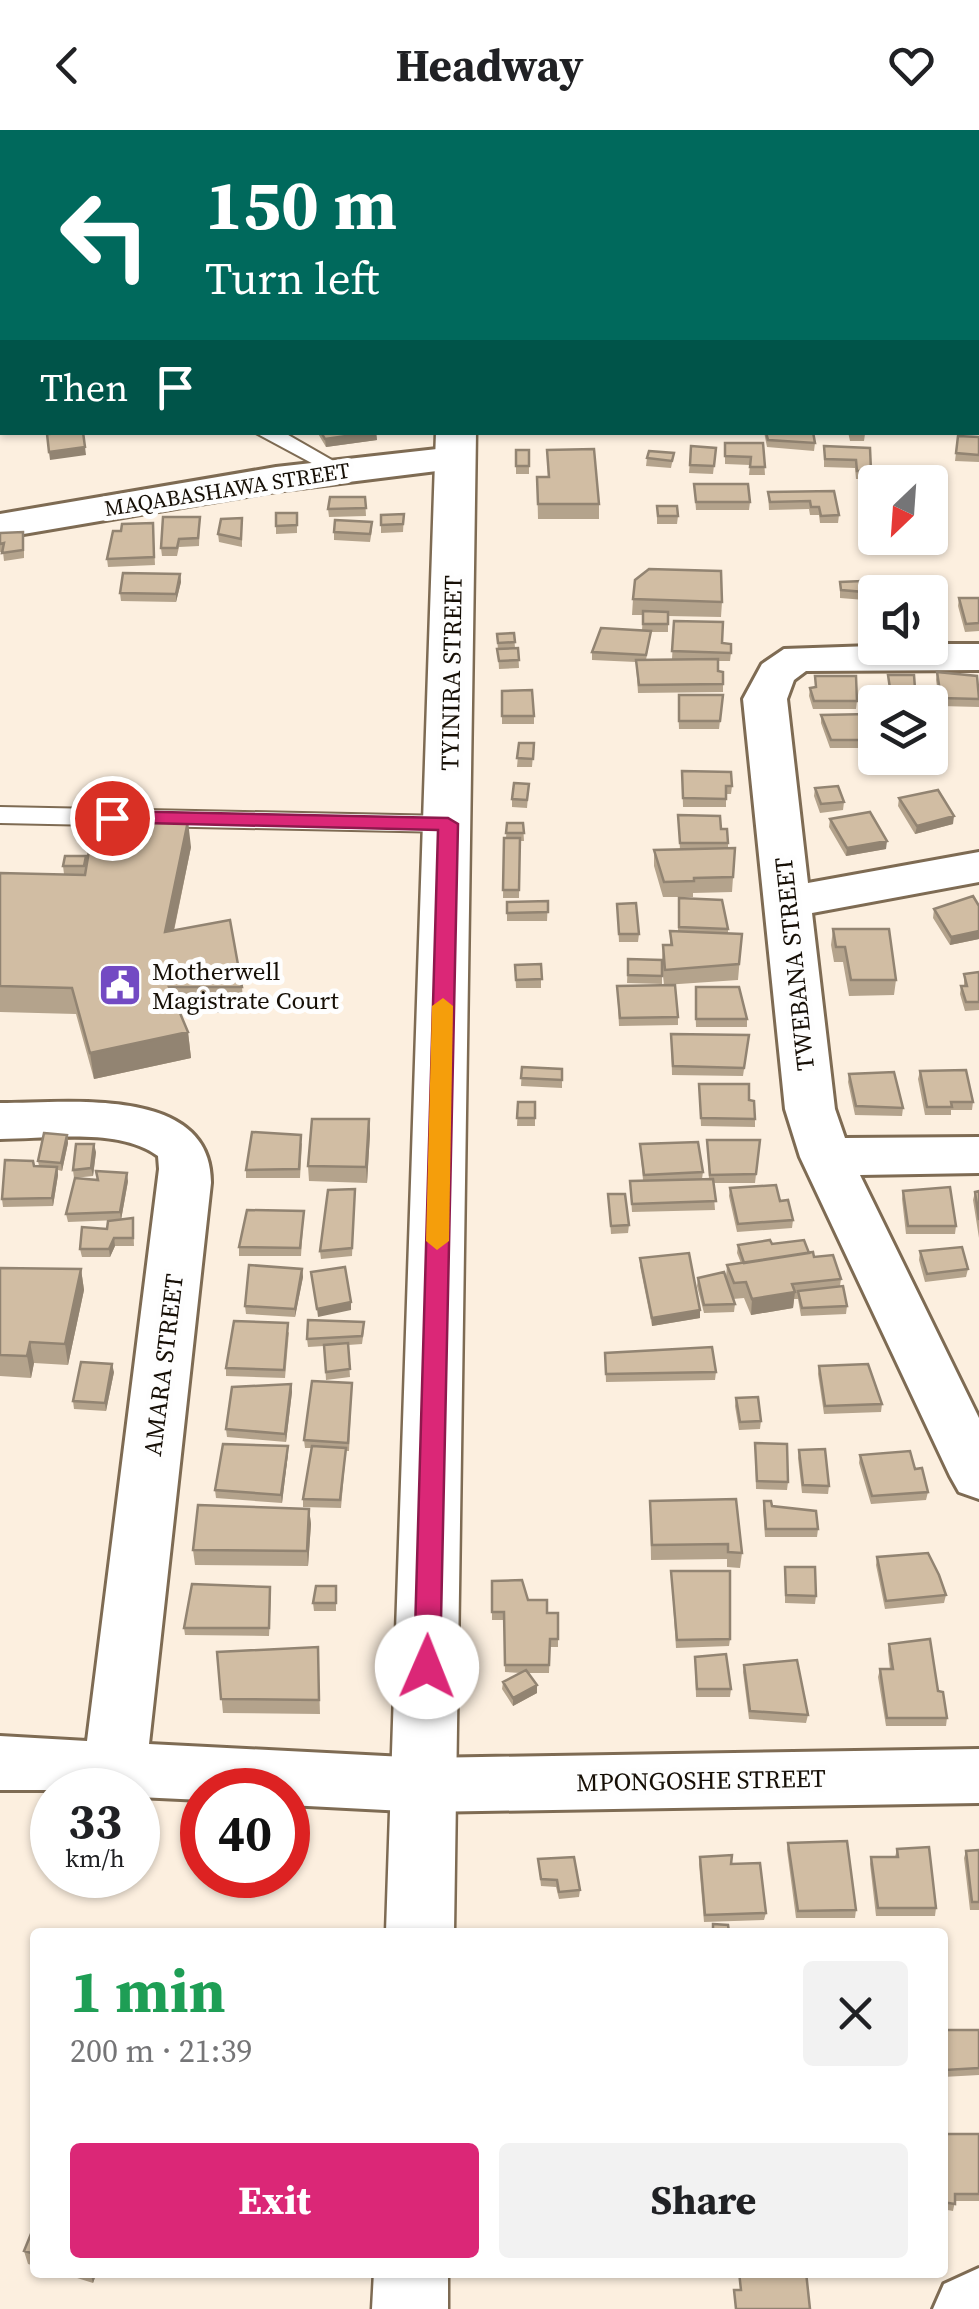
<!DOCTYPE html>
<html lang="en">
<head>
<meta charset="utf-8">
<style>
  :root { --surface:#fff; --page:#f2f2f2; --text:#202124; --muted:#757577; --accent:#db2777 }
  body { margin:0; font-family:"Source Serif 4",serif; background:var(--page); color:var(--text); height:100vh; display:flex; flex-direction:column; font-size:38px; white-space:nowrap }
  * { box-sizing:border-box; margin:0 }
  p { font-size:32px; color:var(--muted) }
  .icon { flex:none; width:55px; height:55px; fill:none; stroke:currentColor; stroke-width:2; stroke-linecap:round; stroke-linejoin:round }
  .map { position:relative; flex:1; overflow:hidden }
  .sheet { position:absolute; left:30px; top:1798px; width:918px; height:350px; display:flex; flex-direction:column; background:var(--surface); border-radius:10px; box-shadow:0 2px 8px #0004 }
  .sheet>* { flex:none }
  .banner { position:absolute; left:0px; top:0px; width:980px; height:305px; box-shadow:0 2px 8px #0004; background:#00695c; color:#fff; overflow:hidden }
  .needle { width:65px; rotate:205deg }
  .controls { position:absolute; left:858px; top:335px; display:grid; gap:20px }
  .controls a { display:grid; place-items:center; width:90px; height:90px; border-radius:10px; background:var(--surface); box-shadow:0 2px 8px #0004; font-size:50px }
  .speed { position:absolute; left:30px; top:1638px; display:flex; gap:20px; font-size:50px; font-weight:700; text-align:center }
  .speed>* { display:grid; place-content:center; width:130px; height:130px; border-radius:50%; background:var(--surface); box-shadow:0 2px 8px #0004; line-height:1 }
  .speed small { font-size:25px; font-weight:400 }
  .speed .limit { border:15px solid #d22; background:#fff; color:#111 }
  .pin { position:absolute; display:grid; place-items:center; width:85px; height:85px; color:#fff; margin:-42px; border:5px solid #fff; border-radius:50%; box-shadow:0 2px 10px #0007 }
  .me { position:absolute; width:110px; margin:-55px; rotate:1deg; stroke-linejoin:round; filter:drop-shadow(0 0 8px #0008) }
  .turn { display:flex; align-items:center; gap:35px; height:210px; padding:0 40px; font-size:45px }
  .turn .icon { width:130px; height:130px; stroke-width:2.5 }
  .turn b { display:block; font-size:70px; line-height:85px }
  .then { display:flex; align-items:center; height:95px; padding:0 40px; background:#0003; gap:20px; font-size:38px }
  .round { display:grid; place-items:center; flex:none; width:105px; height:105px; border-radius:10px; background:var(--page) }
  .summary { display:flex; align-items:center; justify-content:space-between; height:170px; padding:0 40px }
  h1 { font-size:60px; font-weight:700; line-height:75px; color:#1e9e55 }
  .primary-button { display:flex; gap:20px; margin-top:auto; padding:20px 40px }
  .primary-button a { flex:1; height:115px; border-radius:10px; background:var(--accent); color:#fff; font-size:40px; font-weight:700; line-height:115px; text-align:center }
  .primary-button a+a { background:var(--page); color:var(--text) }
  header { display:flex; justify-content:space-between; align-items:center; height:130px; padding:0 40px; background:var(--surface); font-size:45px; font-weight:700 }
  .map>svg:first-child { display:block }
</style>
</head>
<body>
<header><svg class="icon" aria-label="back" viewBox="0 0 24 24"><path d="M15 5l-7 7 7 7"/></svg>Headway<svg class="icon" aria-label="heart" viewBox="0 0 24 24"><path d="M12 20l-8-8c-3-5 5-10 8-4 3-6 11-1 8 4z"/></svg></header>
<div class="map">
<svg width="979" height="2179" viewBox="0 0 979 2179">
  <rect width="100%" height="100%" fill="#fcefdf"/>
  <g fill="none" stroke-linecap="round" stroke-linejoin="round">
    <g stroke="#7e6b53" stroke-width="4">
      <path id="service" d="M978 79H979V89H978Z
        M0 232H2V244H0Z
        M978 250H979V262H978Z
        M254 302H283L351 341 341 347 334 345Z
        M0 677 448 686 460 694 448 702 0 693Z"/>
    </g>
    <g stroke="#7e6b53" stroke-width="6">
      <path id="minor" d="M0 42H2V62H0Z
        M455 317 469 321 475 329 469 337 276 361 0 408V384L276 337Z
        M930 514H979V540L806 541 794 550 787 569 808 753 979 722V752L812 783 835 979 845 1008 979 1007V1043L860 1045 979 1288V1369L959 1362 950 1346 800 1027 785 979 743 569 762 534 784 519Z
        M0 973C68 973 212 955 211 1053L149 1614 424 1628 979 1619V1673L424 1682 288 1675V1660H202V1670L138 1667V1660H0V1606L87 1611 159 1039 158 1026C118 997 48 1009 0 1009Z
        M979 2138V2179H933L944 2154Z"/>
    </g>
    <g stroke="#7e6b53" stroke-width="5">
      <path id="tertiary" d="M449 0H483L484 2H449Z
        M436 302H476L454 1802H386Z
        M374 2142H448V2179H372Z"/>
    </g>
    <use href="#service" fill="#fff" fill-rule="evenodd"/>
    <use href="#minor" fill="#fff" fill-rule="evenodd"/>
    <use href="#tertiary" fill="#fff" fill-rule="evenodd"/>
  </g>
  <path fill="#b4a38c" d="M0 0H20L19 2H2V21L0 22Z
    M155 0H213L181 2H155Z
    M847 0H890V2H848Z
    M918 0H941L940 2H919Z
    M317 302H376L377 310 326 317Z
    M764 302H813L815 313 814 321 767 317Z
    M848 302H884V304H865L864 311H850Z
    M958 306 979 307V332L955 331Z
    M725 313H763L765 345H749L750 335 725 334Z
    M691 316 716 318 713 344 689 343Z
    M824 316 870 318 871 349H856L855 338 824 337Z
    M516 320H529V344H516Z
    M547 320 599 374V389H538L537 347H548Z
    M674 323 671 338 646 336 647 328Z
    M694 354 750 372 749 380H696Z
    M834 361 839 385 838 393H820L819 385H810L809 379 769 380 768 362Z
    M365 367 366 386 329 387 328 379Z
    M657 376 678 386 677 394H657Z
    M297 383V403L276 404V396Z
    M404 384 403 402 381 403V385Z
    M200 387 199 416 179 417 177 426H162L161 418Z
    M242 388V417L219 412 218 404Z
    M153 393 155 435 108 437 107 429 121 401Z
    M372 400 370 412 334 410V402Z
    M0 403 24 410V428L4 431 3 422H0Z
    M180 444 181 452 176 472 121 471 120 463Z
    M840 452 865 462V470L840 468Z
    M930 467 941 492 940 501 930 500Z
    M959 468H979V501L965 502 958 476Z
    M633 469 722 472 721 487 668 486V502H651L646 530 672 529 674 491 722 513 731 523 730 531H718V541L723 542V562L638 563 636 532 592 530V522L642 500 643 485H632Z
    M514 503 515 518H518L519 538 499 539 497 504Z
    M937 542 979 557V577L940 576 936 550Z
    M815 546 857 571 856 579H813L809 566 810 558 815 557Z
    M502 561 534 586V594H502Z
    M723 565 719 599H679L678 573Z
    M821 585 868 610 867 618H830L821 593Z
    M519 613H534L532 637H517Z
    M682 641 732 656 731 664H726V677H683Z
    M529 654 527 678 512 677V669Z
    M815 658 844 672 843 680 820 683 814 666Z
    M899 668 953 694 915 704 898 676Z
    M678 685 721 699 728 713V719L735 718 732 762 693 763V767H663L654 736V720H680Z
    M830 689 886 719 846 726 829 697Z
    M507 693H523L524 711H520L519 768H503L504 708H506Z
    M191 717 174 801 242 857 244 883H180L188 902 191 928 94 949 76 884 0 882V743L85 745V744H64L63 736 86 726 87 733Z
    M679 768 728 799V803L742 804 738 850 664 855 662 836V854L627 853 628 829 662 830 663 815H670V801H678Z
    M548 771 547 791H507V772Z
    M617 774 639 804 638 812H619Z
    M979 776V809L950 815 933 788 934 779Z
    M833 799 896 850 894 865 849 866 843 832H834L831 815Z
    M541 834V858H516L515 835Z
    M979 842V880L965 881 960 864 961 856H964V844Z
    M617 856 678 887V895L619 896Z
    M695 866 747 889V897H696Z
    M671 904 749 905 743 946 672 945Z
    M522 937 562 939V958L521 956Z
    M920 941 973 972 972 980H951V985H925L918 949Z
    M849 944 903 978 902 986 855 985 848 952Z
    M699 954 749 970 755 989V997L701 996Z
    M518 972H535V996H517Z
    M369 989 370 1004 367 1053 309 1051 308 1036Z
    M67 1005 68 1013 62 1041 58 1040V1045L53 1076 3 1077 2 1069 39 1036 38 1031Z
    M707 1010H760L755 1053H713L715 1080 632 1082 630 1051 643 1050 640 1014 703 1042 702 1049H709Z
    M302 1013 300 1048H246V1040Z
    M96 1022 93 1046 74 1048 73 1040Z
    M128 1051 121 1090 133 1088 134 1116H115L110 1127H82L80 1119 118 1090 68 1092 66 1084Z
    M730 1058 780 1071 793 1090 792 1098 737 1102 729 1066Z
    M355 1059 352 1126 321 1129 320 1121Z
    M903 1061 956 1096 955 1104H906L902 1069Z
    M979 1061V1108L973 1070 975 1062Z
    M608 1064 629 1095 628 1103 611 1104Z
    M304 1081 301 1126H239V1117Z
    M772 1114 809 1123 841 1149 840 1156 847 1176 846 1184 801 1186 798 1169H794L793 1178 751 1185 744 1168 733 1169 735 1174 734 1182 704 1183 697 1156 698 1148H726L727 1135 741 1133 737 1123 738 1115Z
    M920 1121 968 1139 966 1147 925 1152 919 1130Z
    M640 1128 700 1180V1188L652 1196 640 1136Z
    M0 1138 81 1139 84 1160 68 1235 34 1233 31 1248 0 1246Z
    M302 1139 303 1147 295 1187 246 1184 245 1176Z
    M364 1200 362 1214 348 1215 350 1247 326 1250 324 1216 308 1217 307 1209Z
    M289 1202 285 1248 226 1246V1238Z
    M605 1223 716 1242 715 1250 606 1252Z
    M819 1236 882 1274 881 1282 824 1284 818 1244Z
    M114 1242 106 1281 74 1279 73 1271Z
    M352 1253 349 1321H346L341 1378 303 1377V1369L311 1318H305L304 1310Z
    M291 1254 292 1262 286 1312 227 1307 226 1299Z
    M736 1268 761 1291 760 1299 739 1300 735 1276Z
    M755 1313 788 1352 787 1360 756 1359Z
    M288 1316V1324L282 1373 216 1368 215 1360Z
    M799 1320 829 1356 828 1364 802 1363 798 1328Z
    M860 1325 915 1339 928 1362 926 1370 871 1374 859 1333Z
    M736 1369 742 1423 740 1438 727 1437V1429L651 1430 650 1371Z
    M764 1371 818 1399 817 1407H765L763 1379Z
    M309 1379 311 1394 308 1436 195 1435 193 1420Z
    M877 1427 946 1465 944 1473 885 1479 876 1435Z
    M785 1437 816 1466 815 1474 785 1473Z
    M671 1441 730 1509 729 1516 676 1518Z
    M492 1451 528 1470 547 1483H558V1517H550L549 1543H528L537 1555V1563L513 1576 502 1559 503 1552 521 1543 505 1542 504 1490H492Z
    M336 1456V1481H314L313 1473Z
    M271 1465 269 1506 185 1505 184 1498Z
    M889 1514 947 1588 946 1596H886L878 1547 880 1539H890L888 1521Z
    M318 1517 320 1584 223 1583 217 1522Z
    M695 1527 731 1559 730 1567H696Z
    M744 1535 808 1585 806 1593 749 1589 743 1542Z
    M788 1713 856 1780 855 1788H796L787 1720Z
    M897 1719 936 1778 935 1786H876L870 1734 871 1727H895Z
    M979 1720V1780H970L964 1728 966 1721Z
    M700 1727 731 1734 766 1783 764 1790 704 1792 699 1734Z
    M538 1729 580 1760 579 1767 559 1769 556 1757 541 1756Z
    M942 1900H979V1945L943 1947Z
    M942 2004H979V2071H955L953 2081 942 2079Z
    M35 2094V2136L28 2134 24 2121Z
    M58 2142H97L93 2153Z"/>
  <path fill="#928472" d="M376 302 377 310 326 317 325 309Z
    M85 317 86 325 50 330 49 322Z
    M180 444 181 452 176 472V464Z
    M954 686 953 694 915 704 917 696Z
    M188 691 191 717 168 828 165 802Z
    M887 711 886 719 846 726 847 718Z
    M979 801V809L950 815 951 807Z
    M188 902 191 928 94 949 90 923Z
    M369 989 370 1004 367 1053 366 1037Z
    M67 1005 68 1013 62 1041 61 1033Z
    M94 1014 96 1022 93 1046 91 1038Z
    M57 1037 58 1045 53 1076 52 1068Z
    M127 1043 128 1051 121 1090 120 1082Z
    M114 1108 115 1116 110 1127 109 1119Z
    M81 1139 84 1160 68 1235 65 1214Z
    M302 1139 303 1147 295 1187V1179Z
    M795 1162 793 1178 751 1185 752 1169Z
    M351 1172V1180L318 1187 317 1179Z
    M700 1180V1188L652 1196V1188Z
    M30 1212 34 1233 31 1248 27 1226Z
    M112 1234 114 1242 106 1281 105 1273Z
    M291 1254 292 1262 286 1312 285 1304Z
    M288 1316V1324L282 1373 281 1365Z
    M309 1379 311 1394 308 1436 307 1421Z
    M537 1555V1563L513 1576V1568Z
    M90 2142H97L93 2153Z"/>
  <path fill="#d1bda3" stroke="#928472" stroke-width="2.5" d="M0 0H13L12 2H2V7H0Z
    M35 0H77L76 2H35Z
    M89 0H139V2H88Z
    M164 0H181V2H163Z
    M348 0H386V2H348Z
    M392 0H412V2H392Z
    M699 0H735L736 2H700Z
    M779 0H809L810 2H780Z
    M0 59H2V91H0Z
    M0 242H2V270L0 274Z
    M83 302 85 317 49 322 47 304Z
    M321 302H374L325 309Z
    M766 302H813L815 313 768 310Z
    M958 306 979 307V325L956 323Z
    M725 313H763L765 337H750L751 327 725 326Z
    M691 316 716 318 714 336 690 335Z
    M824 316 870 318 871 341H857L856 330 825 329Z
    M594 319 599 374H538L537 347H549L547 320Z
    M516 320H529V336H516Z
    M649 321 674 323 672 331 647 328Z
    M694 354H748L750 372H696Z
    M834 361 839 385 821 386 819 377H811L810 371 770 372 768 362Z
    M330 367H365L366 378 328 379Z
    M657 376H677L678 386H658Z
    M276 383H297V395L276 396Z
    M404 384 403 394 381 395V385Z
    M163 387H200L198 408 179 409 177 418H161Z
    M242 388 241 409 218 404 221 389Z
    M335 390 372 392 370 404 334 402Z
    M153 393 154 427 107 429 113 401H121L122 394Z
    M23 402V420L2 423 4 413 0 414V403Z
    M649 439 721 441 722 472 633 469 635 450Z
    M123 443 180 444 176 464 120 463Z
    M862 451 865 462 841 460 840 452Z
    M930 467H937L941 492H930Z
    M959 468H979V493L966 494Z
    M643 481 668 482V494H643Z
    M674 491 723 492 722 513 731 514V523L672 521Z
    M601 498 651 501 646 525 592 522Z
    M514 503 515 512 498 513 497 504Z
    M518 518 519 530 499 531 497 519Z
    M718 529V541L723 542V554L639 555 636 530Z
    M937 542 977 546 979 569 941 568Z
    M888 545H914L916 572H892Z
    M815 546H856L857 571H814L810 558 816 557Z
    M532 560 534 586H502V561Z
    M679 565H723L720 591H679Z
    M868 584V610H831L821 585Z
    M519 613H534L533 629 517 628Z
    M682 641 731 642 732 656H726V669L683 668Z
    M514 653 529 654 527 670 512 669Z
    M838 656 844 672 821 674 815 658Z
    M938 660 954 686 917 696 899 668Z
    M870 682 887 711 847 718 830 689Z
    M678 685 720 686 721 699H727L728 713H680Z
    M94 691H188L165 802 230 790 242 857H169L188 902 90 923 72 858 0 856V743L85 745Z
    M507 693H523L524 703H506Z
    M504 708H520L519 760H503Z
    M735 718 733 747 694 748V751L664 752 654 720Z
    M65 726H86L84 736H63Z
    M973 766 979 776V801L951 807 934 779Z
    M679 768 722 770 728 799 679 797Z
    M548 771V782L507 783V772Z
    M636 773 639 804H619L617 774Z
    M833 799H889L896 850H851L845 817H836Z
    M670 801 742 804 739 834 665 840 663 815H672Z
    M628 829 662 830V846L628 845Z
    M541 834 542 849 516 850 515 835Z
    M979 842V872H966L961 856H967L964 844Z
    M675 855 678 887 620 888 617 856Z
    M696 857H739L747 889H696Z
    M671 904 749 905 744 938 673 936Z
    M522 937 562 939V950L521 948Z
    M966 940 973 972H951L952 977H927L920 941Z
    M894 942 903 978 856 976 849 944Z
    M699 954H749V970L754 971 755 989 701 988Z
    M518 972H535V988H517Z
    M312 989H369L366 1037 308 1036Z
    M252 1002 301 1005 299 1039 246 1040Z
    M44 1003 67 1005 61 1033 38 1031Z
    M707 1010H760L756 1044 710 1045Z
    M698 1012 703 1042 644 1045 640 1014Z
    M76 1014H94L91 1038 73 1040Z
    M5 1030 33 1031 34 1036 57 1037 52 1068 2 1069Z
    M96 1041 127 1043 120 1082 66 1084 75 1048 98 1050Z
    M713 1049 716 1071 632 1074 630 1051Z
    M776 1055 780 1071 788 1070 793 1090 738 1094 730 1058Z
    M950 1057 956 1096H908L903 1061Z
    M355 1059 352 1118 320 1121 328 1060Z
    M979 1061V1090L975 1062Z
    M608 1064H625L629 1095 611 1096Z
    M247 1080 304 1081 300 1118 239 1117Z
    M133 1088V1108H114L109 1119H80L82 1097 107 1099 108 1091Z
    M770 1110 772 1114 804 1110 809 1123 744 1133 738 1115Z
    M962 1117 968 1139 927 1144 920 1121Z
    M813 1122 814 1127 833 1125 841 1149 792 1154 795 1162 752 1169 746 1152 734 1153 727 1135Z
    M689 1123 700 1180 652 1188 640 1128Z
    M249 1135 302 1139 295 1179 245 1176Z
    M345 1137 351 1172 317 1179 311 1142Z
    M0 1138 81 1139 65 1214 30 1212 27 1226 0 1225Z
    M724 1142 735 1174 704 1175 698 1148Z
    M843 1156 847 1176 802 1178 798 1161Z
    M308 1190 364 1192 362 1206 307 1209Z
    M234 1191 288 1193 284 1240 226 1238Z
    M348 1213 350 1239 326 1242 324 1215Z
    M712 1217 716 1242 606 1244 605 1223Z
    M81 1232 112 1234 105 1273 73 1271Z
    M868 1234 882 1274 825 1276 819 1236Z
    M312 1251 352 1253 348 1313 304 1310Z
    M291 1254 285 1304 226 1299 232 1257Z
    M758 1267 761 1291 740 1292 736 1268Z
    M755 1313 787 1314 788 1352 757 1351Z
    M223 1314 288 1316 281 1365 215 1360Z
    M312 1316 346 1318 340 1370 303 1369Z
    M825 1319 829 1356 803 1355 799 1320Z
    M910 1321 915 1339 922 1338 928 1362 872 1366 860 1325Z
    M736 1369 742 1423 728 1422V1414L652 1415 650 1371Z
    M764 1371H771L772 1376 816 1381 818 1399H766Z
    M198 1375 309 1379 307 1421 193 1420Z
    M928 1423 939 1445 946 1465 886 1471 877 1427Z
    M785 1437H815L816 1466 786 1465Z
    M671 1441H730V1509L677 1510Z
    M522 1450 528 1470H547V1483H558V1509H550L549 1535H505L504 1482H492V1451Z
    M192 1454 270 1457 269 1498H184Z
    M316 1456H336V1473H313Z
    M930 1509 938 1561 943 1562 947 1588H887L880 1539H893L889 1514Z
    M318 1517 319 1570 221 1569 217 1522Z
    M726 1524 731 1559H697L695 1527Z
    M797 1530 808 1585 750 1581 744 1535Z
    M526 1540 537 1555 513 1568 503 1552Z
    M847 1711 856 1780 798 1781 788 1713Z
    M929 1717 936 1778H878L871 1727H898L897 1719Z
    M979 1720V1772H972L966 1721Z
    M732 1725 731 1734 760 1733 766 1783 705 1785 700 1727Z
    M574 1727 580 1760 559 1762 557 1750 541 1749 538 1729Z
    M713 1794 728 1795 729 1802H713Z
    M942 1900H979V1938L945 1940 942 1929Z
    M942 2004H979V2064H955V2074L942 2072Z
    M35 2094V2124L24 2121Z
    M739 2142H806L810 2179H736L734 2160H741Z"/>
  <path fill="#db2777" stroke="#8e194d" stroke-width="2.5" d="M112 681 448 688 458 694 440 1537 436 1545H418L414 1537 438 700 105 692V683Z"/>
  <path fill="#f59e0b" d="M443 868 453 876 449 1111 437 1120 426 1111 432 876Z"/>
  <defs>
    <g id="civic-square" transform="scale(2.25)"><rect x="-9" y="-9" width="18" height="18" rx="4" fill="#734ac3" stroke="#fefefe"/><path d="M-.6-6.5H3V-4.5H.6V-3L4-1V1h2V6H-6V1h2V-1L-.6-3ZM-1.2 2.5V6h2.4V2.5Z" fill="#fff"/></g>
  </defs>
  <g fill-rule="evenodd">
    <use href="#civic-square" x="120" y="855"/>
  </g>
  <g text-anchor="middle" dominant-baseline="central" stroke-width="10" stroke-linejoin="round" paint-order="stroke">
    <g font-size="22" fill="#160f06" stroke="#fefefe">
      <text transform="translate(227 359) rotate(-9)">MAQABASHAWA STREET</text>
    </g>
    <g font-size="25" fill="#160f06" stroke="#fefefe">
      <text transform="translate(451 543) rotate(-89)">TYINIRA STREET</text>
      <text transform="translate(794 834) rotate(-96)">TWEBANA STREET</text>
      <text transform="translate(163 1235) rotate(-83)">AMARA STREET</text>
      <text transform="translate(701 1650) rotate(-1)">MPONGOSHE STREET</text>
    </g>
    <g font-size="25" fill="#160f06" stroke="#fefefe" text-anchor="start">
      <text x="152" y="841">Motherwell<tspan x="152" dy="29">Magistrate Court</tspan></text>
    </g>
  </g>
</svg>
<div class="controls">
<a><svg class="needle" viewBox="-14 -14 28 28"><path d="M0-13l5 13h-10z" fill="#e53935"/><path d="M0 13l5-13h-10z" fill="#757577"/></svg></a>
<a><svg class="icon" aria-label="sound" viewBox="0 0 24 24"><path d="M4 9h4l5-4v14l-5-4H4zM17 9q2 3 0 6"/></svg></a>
<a><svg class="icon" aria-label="layers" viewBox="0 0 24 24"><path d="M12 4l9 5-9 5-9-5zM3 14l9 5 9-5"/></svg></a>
</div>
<div class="speed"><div>33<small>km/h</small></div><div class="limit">40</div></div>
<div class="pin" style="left:112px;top:688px;background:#d93025"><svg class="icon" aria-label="arrive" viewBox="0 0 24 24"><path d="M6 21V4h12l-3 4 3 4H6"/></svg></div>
<svg class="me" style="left:427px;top:1537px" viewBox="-20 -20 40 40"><circle r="19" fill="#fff"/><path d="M0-13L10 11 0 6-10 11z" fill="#db2777"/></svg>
<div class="banner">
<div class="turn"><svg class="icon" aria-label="left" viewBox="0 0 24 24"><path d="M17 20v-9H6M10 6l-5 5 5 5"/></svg><div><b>150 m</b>Turn left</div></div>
<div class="then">Then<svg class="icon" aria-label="arrive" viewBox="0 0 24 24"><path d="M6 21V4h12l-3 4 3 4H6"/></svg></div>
</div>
<section class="sheet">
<div class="summary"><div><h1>1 min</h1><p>200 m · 21:39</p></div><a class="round"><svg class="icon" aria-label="close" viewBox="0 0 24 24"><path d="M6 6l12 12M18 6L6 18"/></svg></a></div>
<div class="primary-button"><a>Exit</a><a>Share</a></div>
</section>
</div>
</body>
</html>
